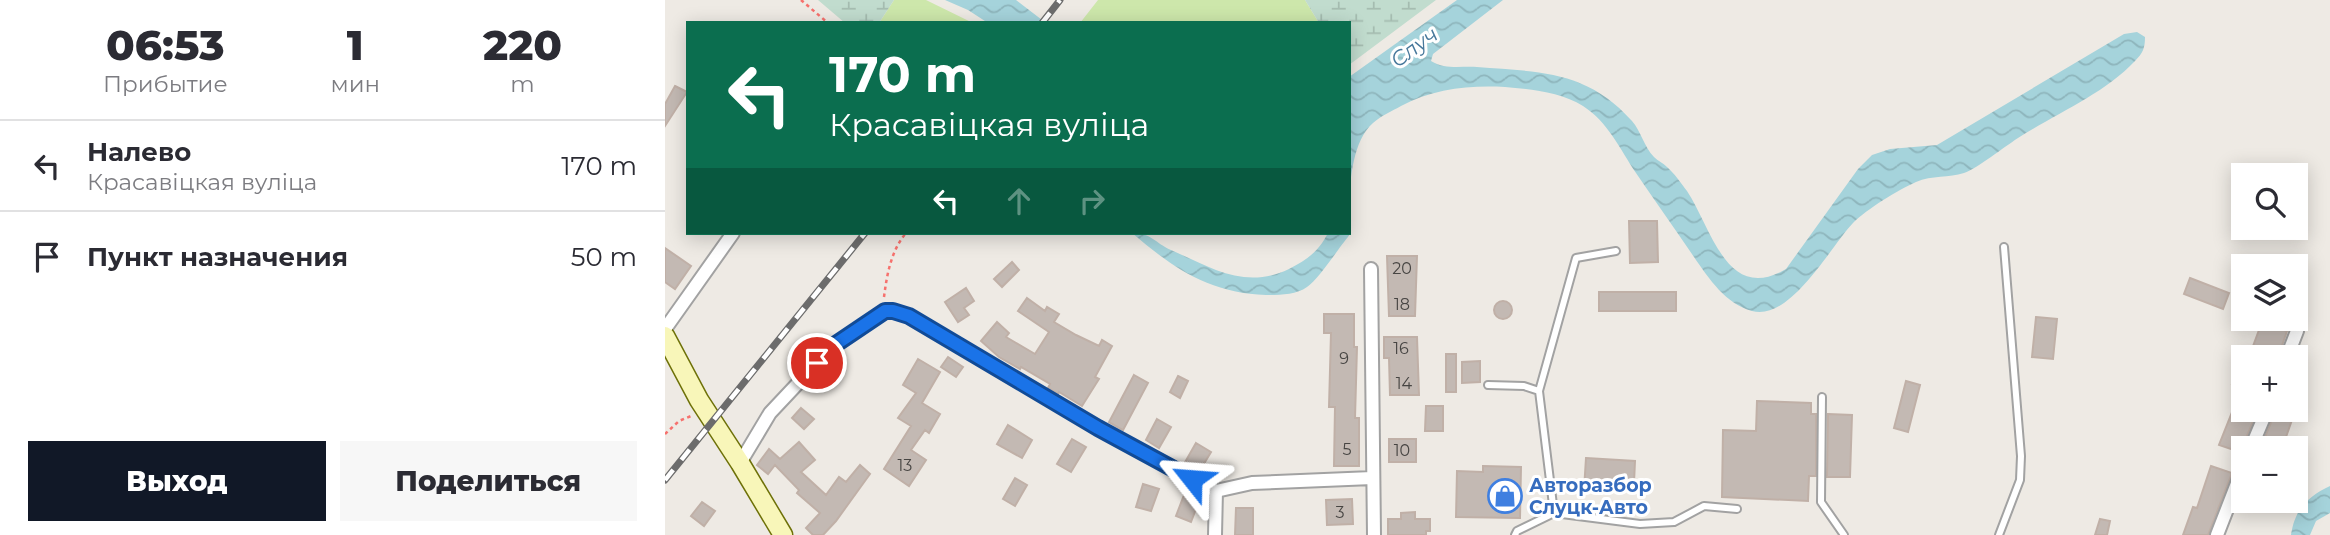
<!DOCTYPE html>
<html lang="ru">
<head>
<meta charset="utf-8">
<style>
  :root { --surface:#fff; --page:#f7f7f7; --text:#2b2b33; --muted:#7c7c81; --line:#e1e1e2; --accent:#111827 }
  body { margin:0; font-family:Montserrat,sans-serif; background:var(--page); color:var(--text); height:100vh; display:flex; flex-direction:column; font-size:26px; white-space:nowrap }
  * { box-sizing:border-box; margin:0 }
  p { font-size:23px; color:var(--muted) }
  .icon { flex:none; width:38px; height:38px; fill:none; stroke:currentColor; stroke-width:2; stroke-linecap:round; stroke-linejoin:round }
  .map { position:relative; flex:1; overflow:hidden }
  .details { display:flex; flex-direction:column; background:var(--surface); width:665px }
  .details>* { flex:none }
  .hud { position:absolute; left:21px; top:21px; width:665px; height:214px; border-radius:0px; box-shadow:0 4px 18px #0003; background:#0b6e4f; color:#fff; overflow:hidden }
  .fabs { position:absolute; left:1566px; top:163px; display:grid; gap:14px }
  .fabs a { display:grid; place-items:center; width:77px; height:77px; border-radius:0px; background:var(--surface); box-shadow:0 4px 18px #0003; font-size:35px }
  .pin { position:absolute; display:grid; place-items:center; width:60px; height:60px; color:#fff; margin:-30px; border:4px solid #fff; border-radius:50%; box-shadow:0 2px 7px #0007 }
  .me { position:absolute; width:77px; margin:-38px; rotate:298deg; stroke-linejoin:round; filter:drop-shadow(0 0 5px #0008) }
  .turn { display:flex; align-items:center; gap:24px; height:147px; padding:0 28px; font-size:32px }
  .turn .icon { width:91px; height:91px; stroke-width:2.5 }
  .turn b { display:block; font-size:49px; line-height:60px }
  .lanes { display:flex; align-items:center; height:66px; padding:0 28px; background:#0003; justify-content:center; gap:35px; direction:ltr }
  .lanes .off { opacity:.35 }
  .eta { display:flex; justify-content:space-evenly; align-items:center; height:119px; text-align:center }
  .eta b { font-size:42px; font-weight:800; line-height:49px }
  .action { display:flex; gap:14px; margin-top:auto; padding:14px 28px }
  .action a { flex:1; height:80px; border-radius:0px; background:var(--accent); color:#fff; font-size:28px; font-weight:800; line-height:80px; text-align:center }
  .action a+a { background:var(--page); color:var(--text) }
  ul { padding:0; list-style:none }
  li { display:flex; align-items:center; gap:21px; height:91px; padding:0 28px; border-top:2px solid var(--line) }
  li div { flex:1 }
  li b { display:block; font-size:26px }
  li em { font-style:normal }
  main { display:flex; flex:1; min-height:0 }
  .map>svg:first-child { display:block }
</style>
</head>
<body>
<main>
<section class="details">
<div class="eta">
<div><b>06:53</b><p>Прибытие</p></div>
<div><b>1</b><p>мин</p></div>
<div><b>220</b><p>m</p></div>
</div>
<ul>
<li><svg class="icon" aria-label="left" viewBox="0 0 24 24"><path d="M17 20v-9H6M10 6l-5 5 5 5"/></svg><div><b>Налево</b><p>Красавіцкая вуліца</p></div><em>170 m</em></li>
<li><svg class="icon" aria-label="arrive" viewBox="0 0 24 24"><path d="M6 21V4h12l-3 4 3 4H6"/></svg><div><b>Пункт назначения</b></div><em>50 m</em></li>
</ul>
<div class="action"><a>Выход</a><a>Поделиться</a></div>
</section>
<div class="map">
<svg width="1665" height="535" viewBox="0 0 1665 535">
  <defs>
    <pattern id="wetland-marsh" width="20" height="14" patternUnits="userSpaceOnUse" patternTransform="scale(1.75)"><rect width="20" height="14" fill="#c1dcce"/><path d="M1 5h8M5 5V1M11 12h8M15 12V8" fill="none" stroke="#a5bcb0"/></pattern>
    <pattern id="water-waves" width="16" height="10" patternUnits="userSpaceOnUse" patternTransform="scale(1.75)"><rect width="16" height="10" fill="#a5d3db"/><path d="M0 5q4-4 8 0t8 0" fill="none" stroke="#8eb5bc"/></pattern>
  </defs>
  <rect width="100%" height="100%" fill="#eeeae4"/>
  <path fill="#cde7ab" d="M229 0H261L308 23H214Z
    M433 0H640L654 23H415Z"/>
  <path fill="url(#wetland-marsh)" d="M153 0H229L214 23H180Z
    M640 0H771L684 65V23H654Z"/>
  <path fill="url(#water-waves)" d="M280 0H351L381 23H323L303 10Z
    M792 0H838L768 54 766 61C781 70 795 66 812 67 874 72 922 70 967 121 976 131 979 147 989 157 993 161 998 163 1002 167 1009 173 1016 183 1022 191 1047 229 1062 304 1121 269L1193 169 1207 155 1225 149 1272 145 1459 34 1472 32 1480 37C1480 48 1478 53 1470 61 1439 94 1392 113 1353 138 1339 147 1313 168 1299 173 1284 178 1267 175 1251 182 1233 190 1202 209 1188 223 1166 246 1125 322 1087 311 1061 304 1044 279 1029 257 1010 229 990 201 971 173 955 149 943 122 918 106 896 92 865 89 840 87 804 85 768 89 736 106 727 111 716 116 708 123 688 140 685 180 684 204V77Z
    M684 214 686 231 683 237C673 249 653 280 642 287 631 295 614 295 601 295 544 293 508 268 467 233 487 233 490 243 506 250 547 268 580 290 624 269 643 259 653 252 663 233H684Z
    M1665 486V513L1651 521 1645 535H1626C1630 509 1642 497 1665 486Z"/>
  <path fill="#c3b9b3" stroke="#c0b0a7" stroke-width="2" d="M10 86 22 92 0 126V104Z
    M964 221H992L993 262 965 263Z
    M0 248 26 266 10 289 0 282Z
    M722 256H752L750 316H724Z
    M347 262 354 270 337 287 329 279Z
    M1525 278 1564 293 1558 309 1519 294Z
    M301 288 309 301 299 308 304 315 293 322 280 302Z
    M934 292H1011V311H934Z
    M362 298 380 311 382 307 394 314 389 322 411 335 434 346 437 340 447 346 430 377 434 379 417 406 394 392 393 394 383 388 385 384 356 367 355 369 334 357 316 341 332 322 344 333 341 337 370 354 384 332 353 311Z
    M829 310a9 9 0 1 1 18 0a9 9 0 1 1-18 0Z
    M659 314H689V347H692L690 418H694V466H669L670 407H664L666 333H659Z
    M1371 317 1392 319 1388 359 1367 357Z
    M1597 322 1622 331 1613 357H1584Z
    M719 337H752L754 395H725L724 358H719Z
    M781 354H791V392H781Z
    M1577 355 1578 410H1593L1578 445V453L1554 445 1577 387 1567 384Z
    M283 357 298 367 291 377 276 367Z
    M253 359 275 372 257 403 275 414 264 433 260 430 246 450 261 460 244 486 219 469 246 426 233 418 251 393 238 385Z
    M815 361V382L797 383V362Z
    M469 375 483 383 458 430 444 422Z
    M513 376 523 381 515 398 505 392Z
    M1241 381 1255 385 1243 432 1229 428Z
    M1092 401 1146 403V414H1151V476H1144L1143 501 1057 497 1058 430 1091 431Z
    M761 406H778V431H760Z
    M136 408 149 419 139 429 127 418Z
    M1611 410H1625L1623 415 1628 417 1621 437 1624 438 1621 448H1599L1596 447Z
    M1163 414 1187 415 1185 477H1162Z
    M492 419 506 427 494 448 481 440Z
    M343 425 367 440 357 458 332 444Z
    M407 439 421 447 406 472 392 464Z
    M724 439H751V462H724Z
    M134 442 150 460 136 472 161 495 174 477 181 482 195 465 205 474 171 521 158 535H148L141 528 155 513 132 493 134 490 110 465 103 474 92 465 104 449 115 459Z
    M531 443 546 452 534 472 519 464Z
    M921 458 970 461 969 483 938 481 937 492 919 490Z
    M818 466 856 467 855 518 791 517 792 471 818 472Z
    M1546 466 1567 473 1543 535H1518L1528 507 1532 508Z
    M350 478 362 485 350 506 338 499Z
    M478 484 494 489 486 511 471 507Z
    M519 495 534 501 526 522 511 516Z
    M687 499 688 524 662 525 661 500Z
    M37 502 50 511 39 526 26 516Z
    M571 508H588V535H570Z
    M750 512V519H765V531H761V535H723V519H736V513Z
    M1435 519 1445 521 1442 535H1430Z"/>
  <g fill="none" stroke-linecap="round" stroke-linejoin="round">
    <g stroke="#a2a2a2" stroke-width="10">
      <path id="lane" d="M823 385 859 386 874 391
        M1157 397 1156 502 1179 535
        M889 513 874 391 911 258 951 251
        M850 535 852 531 889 513 975 524 1009 522 1039 506 1072 509
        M1334 535 1355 480 1356 456 1339 247"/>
    </g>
    <g stroke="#a2a2a2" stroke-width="16">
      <path id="street" d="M706 269 709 535
        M0 329 68 233
        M1622 357 1632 331
        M1586 448 1602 410
        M75 463 105 413 168 346 220 311H228L244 316 433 428 551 491 550 535
        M551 491 587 483 707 478
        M1552 535 1578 468"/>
    </g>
    <g stroke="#6e7108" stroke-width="21">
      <path id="secondary" d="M0 336 34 400 75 463 118 535"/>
    </g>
    <path stroke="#f6716d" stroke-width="2.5" stroke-dasharray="3.5 3.5" stroke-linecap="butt" d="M136 0 163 23
      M219 297C222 274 226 251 241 233
      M0 434 14 421 26 416"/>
    <use href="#lane" stroke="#fff" stroke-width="6"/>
    <use href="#street" stroke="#fff" stroke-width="12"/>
    <use href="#secondary" stroke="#f8f6b9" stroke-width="18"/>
    <g stroke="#6c6c6c" stroke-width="7">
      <path id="rail" d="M377 23 395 0
        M0 480 200 233"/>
    </g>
    <use href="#rail" stroke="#fff" stroke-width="4.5" stroke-dasharray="13" stroke-linecap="butt"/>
  </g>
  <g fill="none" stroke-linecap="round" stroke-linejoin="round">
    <g stroke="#114b97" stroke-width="18">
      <path id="route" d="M152 363 168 346 220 311H228L244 316 433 428 527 479"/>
    </g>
    <use href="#route" stroke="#1a73e8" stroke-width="12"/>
  </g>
  <defs>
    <g id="shop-ring" transform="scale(1.75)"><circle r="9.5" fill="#fff" stroke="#3f7fe0" stroke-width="1.5"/><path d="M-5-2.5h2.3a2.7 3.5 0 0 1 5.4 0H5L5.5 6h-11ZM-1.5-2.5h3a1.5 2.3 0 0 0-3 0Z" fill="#3f7fe0"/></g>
  </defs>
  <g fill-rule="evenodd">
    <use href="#shop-ring" x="840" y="496"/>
  </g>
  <g text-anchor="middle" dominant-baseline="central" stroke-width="6" stroke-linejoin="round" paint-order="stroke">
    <g font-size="16" fill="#474543">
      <text x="737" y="268">20</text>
      <text x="737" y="304">18</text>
      <text x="736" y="348">16</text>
      <text x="679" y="358">9</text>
      <text x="739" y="383">14</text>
      <text x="682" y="449">5</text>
      <text x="737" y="450">10</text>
      <text x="240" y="465">13</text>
      <text x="675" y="512">3</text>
    </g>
    <g font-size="19" font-weight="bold" fill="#366cbe" stroke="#fff" text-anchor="start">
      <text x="864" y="485">Авторазбор<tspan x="864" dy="22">Слуцк-Авто</tspan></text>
    </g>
    <g font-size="21" font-style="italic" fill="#47789b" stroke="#fff">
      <text transform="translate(749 47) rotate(-36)">Случ</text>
    </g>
  </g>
</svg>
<div class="fabs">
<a><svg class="icon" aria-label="search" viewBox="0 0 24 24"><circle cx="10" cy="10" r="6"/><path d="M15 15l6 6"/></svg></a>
<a><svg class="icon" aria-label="layers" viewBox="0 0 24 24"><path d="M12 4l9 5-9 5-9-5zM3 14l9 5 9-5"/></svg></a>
<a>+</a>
<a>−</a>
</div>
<div class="pin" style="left:152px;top:363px;background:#d93025"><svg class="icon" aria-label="arrive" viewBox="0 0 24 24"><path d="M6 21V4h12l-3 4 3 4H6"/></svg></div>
<svg class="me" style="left:527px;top:479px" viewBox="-20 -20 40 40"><path d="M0-17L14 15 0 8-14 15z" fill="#1a73e8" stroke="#fff" stroke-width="4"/></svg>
<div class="hud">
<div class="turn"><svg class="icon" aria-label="left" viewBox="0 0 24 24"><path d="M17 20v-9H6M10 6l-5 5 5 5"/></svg><div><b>170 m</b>Красавіцкая вуліца</div></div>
<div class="lanes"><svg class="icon" aria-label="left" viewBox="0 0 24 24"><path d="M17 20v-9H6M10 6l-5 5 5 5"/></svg><svg class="icon off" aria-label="ahead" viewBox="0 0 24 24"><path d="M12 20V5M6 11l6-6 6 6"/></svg><svg class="icon off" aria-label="right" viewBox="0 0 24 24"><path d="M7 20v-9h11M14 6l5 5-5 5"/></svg></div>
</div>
</div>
</main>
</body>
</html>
